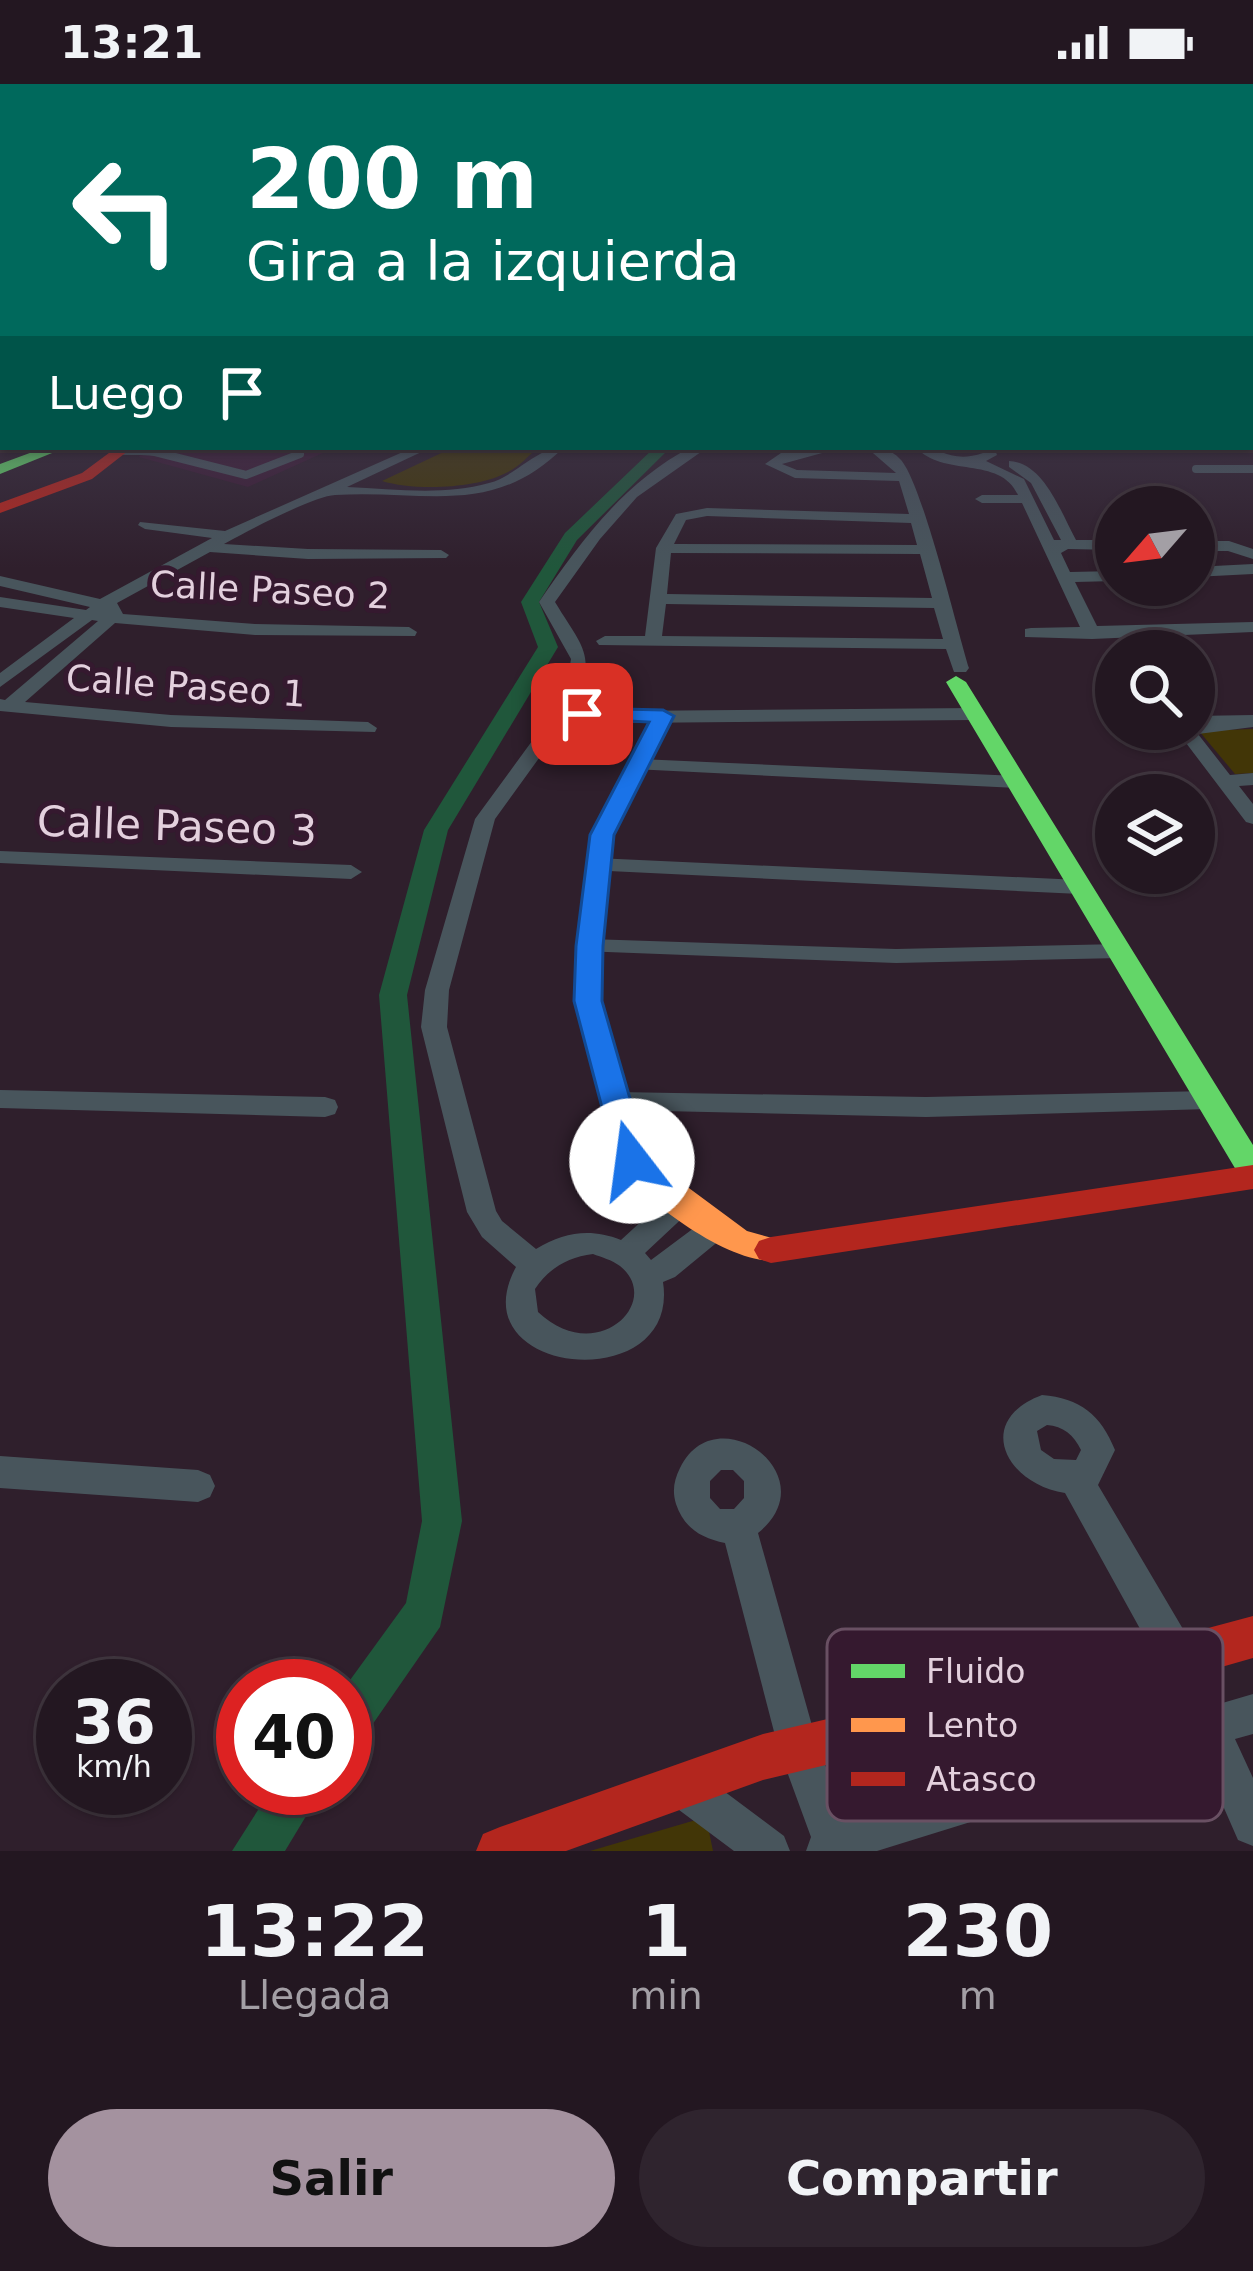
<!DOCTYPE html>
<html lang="es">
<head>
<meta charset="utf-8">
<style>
  :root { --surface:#231721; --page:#2f242e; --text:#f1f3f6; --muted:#a39fa5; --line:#40363f; --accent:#a4929f }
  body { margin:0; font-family:"DejaVu Sans",sans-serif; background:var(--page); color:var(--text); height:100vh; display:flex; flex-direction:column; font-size:45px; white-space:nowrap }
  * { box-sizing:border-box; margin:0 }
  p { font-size:39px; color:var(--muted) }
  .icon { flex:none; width:66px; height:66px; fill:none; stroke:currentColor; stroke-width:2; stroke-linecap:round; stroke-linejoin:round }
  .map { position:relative; height:1767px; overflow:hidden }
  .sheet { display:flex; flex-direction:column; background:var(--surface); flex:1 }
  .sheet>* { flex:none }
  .guide { position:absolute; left:0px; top:0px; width:1254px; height:366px; box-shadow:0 3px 9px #0004,0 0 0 3px var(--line); background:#00695c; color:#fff; overflow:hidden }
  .needle { width:78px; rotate:242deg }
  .fabs { position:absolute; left:1095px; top:402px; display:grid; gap:24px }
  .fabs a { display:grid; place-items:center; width:120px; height:120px; border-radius:50%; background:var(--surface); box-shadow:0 3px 9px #0004,0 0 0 3px var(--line); font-size:60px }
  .speed { position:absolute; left:36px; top:1575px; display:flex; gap:24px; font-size:60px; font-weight:700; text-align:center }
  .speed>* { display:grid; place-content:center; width:156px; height:156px; border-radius:50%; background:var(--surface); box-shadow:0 3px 9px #0004,0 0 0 3px var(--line); line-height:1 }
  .speed small { font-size:30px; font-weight:400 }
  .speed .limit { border:18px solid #d22; background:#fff; color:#111 }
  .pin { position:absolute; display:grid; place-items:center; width:102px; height:102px; color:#fff; margin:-51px; border-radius:24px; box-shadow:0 6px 18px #0006 }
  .me { position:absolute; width:132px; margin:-66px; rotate:345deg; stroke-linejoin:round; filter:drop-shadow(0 0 9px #0008) }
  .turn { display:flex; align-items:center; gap:42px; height:252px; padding:0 48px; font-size:54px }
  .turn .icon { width:156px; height:156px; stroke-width:2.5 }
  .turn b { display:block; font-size:84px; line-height:102px }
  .then { display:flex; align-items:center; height:114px; padding:0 48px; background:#0003; gap:24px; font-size:45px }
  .eta { display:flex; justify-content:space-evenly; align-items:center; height:204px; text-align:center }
  .eta b { font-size:72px; font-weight:600; line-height:84px }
  .button { display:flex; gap:24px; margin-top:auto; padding:24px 48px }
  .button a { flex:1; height:138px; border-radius:72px; background:var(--accent); color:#111; font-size:48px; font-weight:600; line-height:138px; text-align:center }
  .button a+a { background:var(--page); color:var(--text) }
  .status { display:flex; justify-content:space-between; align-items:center; height:84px; padding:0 60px; background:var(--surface); direction:ltr }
  .status svg { height:33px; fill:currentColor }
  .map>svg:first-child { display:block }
</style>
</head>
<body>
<div class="status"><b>13:21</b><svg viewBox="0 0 49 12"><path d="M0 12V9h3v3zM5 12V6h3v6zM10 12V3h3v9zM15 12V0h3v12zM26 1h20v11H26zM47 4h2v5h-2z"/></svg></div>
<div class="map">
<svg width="1253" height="1767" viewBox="0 0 1253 1767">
  <rect width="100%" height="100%" fill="#2f1f2c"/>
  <path fill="#3c1c35" d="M145 363H336L248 403 139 373Z"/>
  <path fill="#423607" d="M454 363H539C529 371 519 383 508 388 477 405 414 407 382 397Z
    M1253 645V689L1235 690 1199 647Z
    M706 1733 713 1767H590Z"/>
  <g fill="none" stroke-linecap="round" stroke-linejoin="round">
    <path fill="#20573b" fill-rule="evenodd" d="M1251 312H1253V320H1251Z
      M655 363H671L577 456 539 518 558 563 448 746 407 911 462 1437 440 1543 361 1657 345 1664V1603L406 1519 422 1437 379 911 424 746 538 563 521 518 565 449Z
      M272 1704H323L285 1767H232Z"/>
    <path stroke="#48555c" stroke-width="6" d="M295 363 299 369
      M124 367 158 369"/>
    <path stroke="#48555c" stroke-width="8" d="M124 367H151L246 391 300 370 297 366
      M1196 385H1253"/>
    <path fill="#48555c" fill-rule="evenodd" d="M1251 248H1253V254H1251Z
      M1251 304H1253V312H1251Z
      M3 326V334L0 335V327Z
      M1251 334H1253V342H1251Z
      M414 363H432L347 403C394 405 443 412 489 399 516 392 537 363 564 363 492 435 423 405 335 411 314 412 245 448 224 460L308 465 441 466 449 471 446 474 308 475 210 468 117 519 123 530 255 540 409 543 417 548 415 552 255 551 115 539 25 618 171 631 368 638 377 644 375 648 171 643 0 627V615L5 616 98 537 92 536 0 603V589L74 534 0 523V513L86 526 90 523 0 502V492L100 515 212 454 145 445 138 441 140 438 225 447Z
      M691 363H708L637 413 600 455 555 518C582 563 598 571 574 623L626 627 975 624 984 630 975 636 626 639 568 634 495 735 449 906 447 943 496 1127 502 1137 536 1165C565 1148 590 1144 621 1156L671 1110 681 1107 691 1110 695 1118 691 1126 645 1169 651 1176 706 1135 716 1132 726 1135 731 1143 726 1151 675 1193 663 1198C681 1314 456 1293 516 1183L482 1153 467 1128 421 943 425 906 475 735 554 627 567 600 571 575 539 518C581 457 624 398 691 363ZM593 1170C601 1173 612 1176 620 1182 664 1217 597 1284 538 1228L535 1205C549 1184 568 1173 593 1170Z
      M815 363H844L782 380 797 386 896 389 866 363C879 363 891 365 900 375 921 395 957 545 969 584L966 588H954L946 565 599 561 596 557 605 552H645L656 464 676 430 707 424 909 430 899 397 795 394 765 380 781 369ZM707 432 911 439 917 461 674 460 686 436ZM671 469 920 470 932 514 667 510ZM666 520 934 524 943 555 662 552Z
      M916 363C943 363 951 380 983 369L980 363H994L997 371 986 377 1024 395 1054 456H1061L1031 399 1009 383V377C1044 378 1061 429 1076 456H1116V466L1068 465 1061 469 1070 488 1116 487V497L1075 498 1097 542 1253 538V548L1092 555 1025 553V545L1031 544 1080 543 1022 419H982L975 415 982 411H1018C1000 371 942 394 916 363Z
      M1194 457H1229L1253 465V475L1228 467H1194Z
      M1253 480V490L1194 493V483Z
      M1253 631V643L1198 650 1230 691 1253 689V701L1239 702 1253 720V740L1246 738 1183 655 1151 649 1149 645H1194V632Z
      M640 675 1017 692 1027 698 1017 704 633 685 630 681Z
      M0 767 351 781 362 788 351 795 0 779Z
      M596 774 1080 796 1091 803 1080 810 588 786 585 781Z
      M589 855 896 865 1120 860 1132 867 1120 874 896 879 581 867 577 862Z
      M0 1006 325 1013 335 1016 338 1023 335 1030 325 1033 0 1024Z
      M1209 1007 1218 1009 1222 1016 1218 1023 1209 1025 926 1033 616 1026 607 1024 603 1017 607 1010 616 1008 926 1013Z
      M1042 1311C1080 1314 1101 1331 1115 1366L1098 1401 1193 1562 1219 1620 1253 1610V1650L1235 1655 1253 1694V1762L1238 1756 1199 1667 877 1767H806L811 1753 778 1663 725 1459C701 1454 684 1444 676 1420 672 1407 674 1396 680 1384 716 1310 829 1392 758 1449L818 1663 846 1734 1184 1631 1165 1590 1065 1409C1006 1400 973 1337 1042 1311ZM1047 1341C1063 1342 1074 1351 1081 1366L1076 1376 1054 1375 1041 1366 1037 1347ZM721 1386H733L744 1397V1414L734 1425H720L710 1414V1397Z
      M0 1372 198 1386 210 1391 215 1402 210 1413 198 1418 0 1404Z
      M682 1681 697 1687 784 1752 790 1767H734L667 1717 661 1702 667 1687Z"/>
    <path fill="#63d668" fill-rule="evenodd" d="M46 363H67L0 390V380Z
      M956 592 966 598 1253 1061V1100L1242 1096 946 598Z"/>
    <path fill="#ff974d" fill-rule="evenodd" d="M663 626 674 632 614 751 602 862V917L647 1073 747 1147 783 1157 788 1166 783 1175C740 1189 637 1114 616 1077L574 917 576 862 590 751 652 632Z"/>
    <path fill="#b3261e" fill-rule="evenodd" d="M117 363H133L92 395 0 429V419L82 389Z
      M1253 1081V1105L771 1179 759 1175 754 1166 759 1157 771 1153Z
      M1253 1532V1574L1141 1606 763 1696 566 1767H476L483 1750 500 1743 763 1650 1141 1562Z"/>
  </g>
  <linearGradient id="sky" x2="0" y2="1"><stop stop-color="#1a1118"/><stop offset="0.49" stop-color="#474256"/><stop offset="1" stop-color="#474256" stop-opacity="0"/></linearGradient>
  <rect width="1253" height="484" fill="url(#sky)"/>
  <path fill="#1a73e8" stroke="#114b97" stroke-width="3" d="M582 624 663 626 674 632 614 751 603 862 602 917 648 1077 644 1085H621L616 1077 574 917 576 862 590 751 649 638 574 634 571 630Z"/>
  <g text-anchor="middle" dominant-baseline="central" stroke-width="10" stroke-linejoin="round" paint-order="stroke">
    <g font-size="36" fill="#e3d0dd" stroke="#35192f">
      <text transform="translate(270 506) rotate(3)">Calle Paseo 2</text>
      <text transform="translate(186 602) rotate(4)">Calle Paseo 1</text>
    </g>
    <g font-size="42" fill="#e3d0dd" stroke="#35192f">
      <text transform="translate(177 742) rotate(2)">Calle Paseo 3</text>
    </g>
  </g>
  <rect x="827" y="1545" width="396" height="192" rx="18" fill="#35192f" stroke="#695063" stroke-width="3"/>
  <rect x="851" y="1580" width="54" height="14" fill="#63d668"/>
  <rect x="851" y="1634" width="54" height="14" fill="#ff974d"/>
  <rect x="851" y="1688" width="54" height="14" fill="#b3261e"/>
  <g font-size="33" fill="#e3d0dd">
    <text x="926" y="1599">Fluido</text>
    <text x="926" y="1653">Lento</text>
    <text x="926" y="1707">Atasco</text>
  </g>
</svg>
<div class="fabs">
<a><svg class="needle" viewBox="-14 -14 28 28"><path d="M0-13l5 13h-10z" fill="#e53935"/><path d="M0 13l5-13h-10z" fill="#a39fa5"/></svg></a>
<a><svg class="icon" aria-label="search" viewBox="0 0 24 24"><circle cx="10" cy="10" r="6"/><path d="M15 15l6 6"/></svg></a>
<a><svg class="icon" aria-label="layers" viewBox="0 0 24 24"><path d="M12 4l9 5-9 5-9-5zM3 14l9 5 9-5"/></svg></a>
</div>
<div class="speed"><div>36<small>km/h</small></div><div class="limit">40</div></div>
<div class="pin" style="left:582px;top:630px;background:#d93025"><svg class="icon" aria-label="arrive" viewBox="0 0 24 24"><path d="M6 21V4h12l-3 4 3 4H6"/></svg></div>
<svg class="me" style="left:632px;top:1077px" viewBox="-20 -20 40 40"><circle r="19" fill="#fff"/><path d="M0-13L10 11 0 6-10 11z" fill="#1a73e8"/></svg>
<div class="guide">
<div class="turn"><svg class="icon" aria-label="left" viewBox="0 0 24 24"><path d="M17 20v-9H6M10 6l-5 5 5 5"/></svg><div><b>200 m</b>Gira a la izquierda</div></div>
<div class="then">Luego<svg class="icon" aria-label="arrive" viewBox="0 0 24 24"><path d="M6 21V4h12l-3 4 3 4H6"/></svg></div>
</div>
</div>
<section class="sheet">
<div class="eta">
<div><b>13:22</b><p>Llegada</p></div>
<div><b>1</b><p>min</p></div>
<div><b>230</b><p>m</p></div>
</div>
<div class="button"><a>Salir</a><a>Compartir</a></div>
</section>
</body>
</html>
